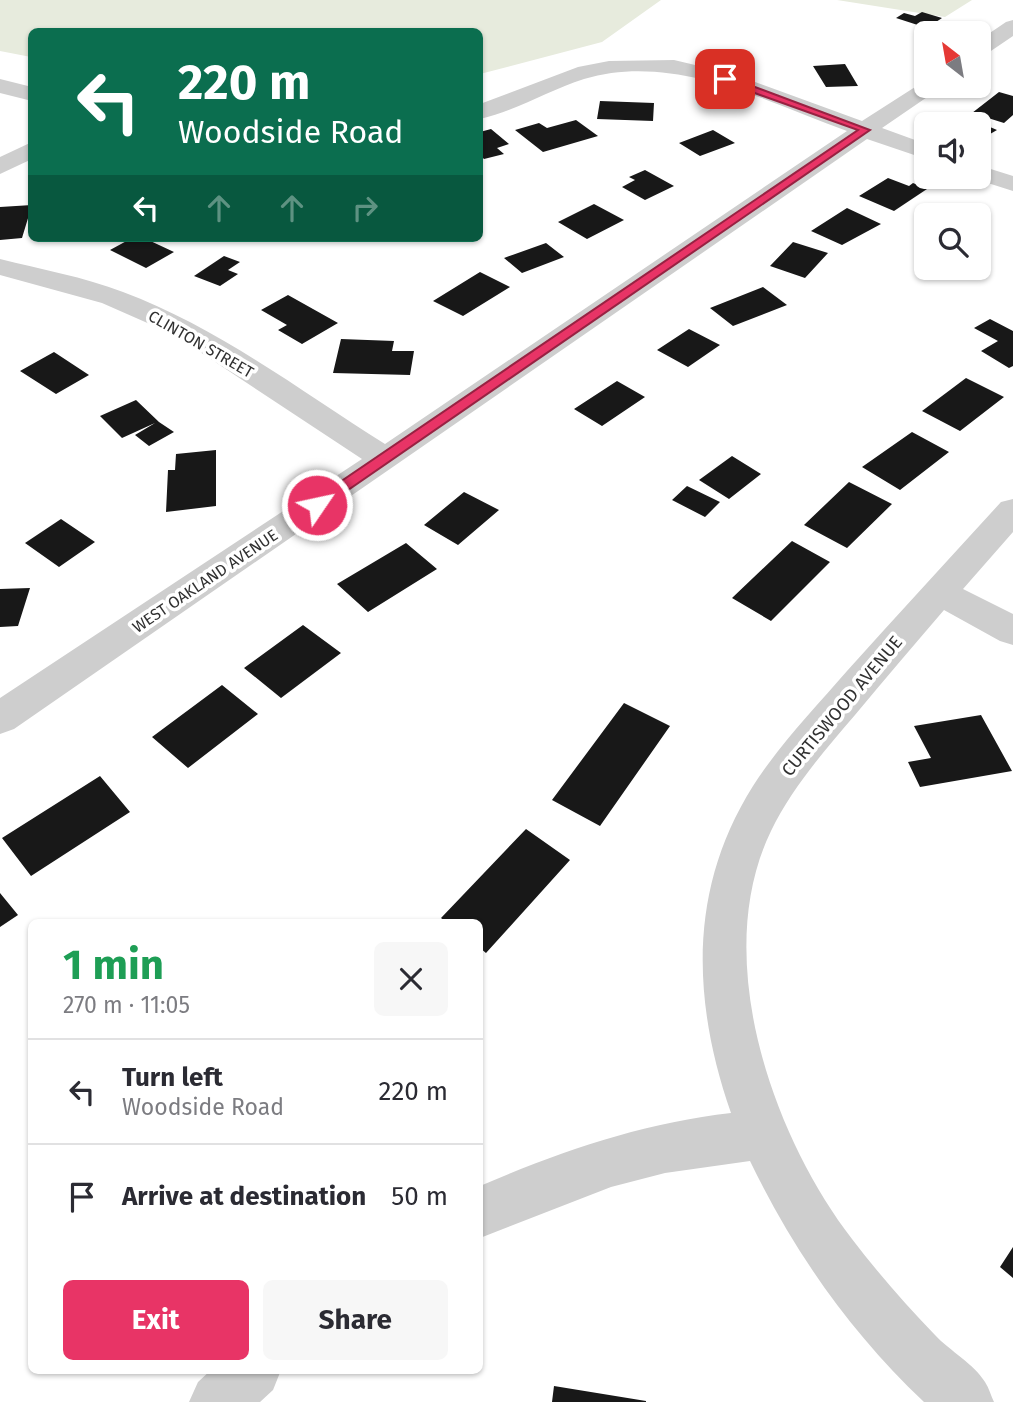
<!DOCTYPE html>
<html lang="en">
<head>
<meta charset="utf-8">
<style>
  :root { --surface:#fff; --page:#f7f7f7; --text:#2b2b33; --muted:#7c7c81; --line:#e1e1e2; --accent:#e83466 }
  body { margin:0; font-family:"Fira Sans",sans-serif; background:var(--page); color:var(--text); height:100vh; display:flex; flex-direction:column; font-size:26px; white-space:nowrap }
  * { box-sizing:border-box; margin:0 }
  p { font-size:23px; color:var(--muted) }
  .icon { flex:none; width:38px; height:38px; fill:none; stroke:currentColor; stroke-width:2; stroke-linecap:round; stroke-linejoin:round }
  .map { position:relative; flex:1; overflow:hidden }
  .drawer { position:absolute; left:28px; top:919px; width:455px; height:455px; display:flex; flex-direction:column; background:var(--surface); border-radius:10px; box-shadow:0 2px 5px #0004 }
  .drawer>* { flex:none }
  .banner { position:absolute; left:28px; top:28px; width:455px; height:214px; border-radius:10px; box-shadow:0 2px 5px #0004; background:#0b6e4f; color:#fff; overflow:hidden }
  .needle { width:46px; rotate:329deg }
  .fabs { position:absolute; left:914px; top:21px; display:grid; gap:14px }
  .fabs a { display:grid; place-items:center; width:77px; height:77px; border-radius:10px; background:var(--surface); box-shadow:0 2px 5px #0004; font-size:35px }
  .pin { position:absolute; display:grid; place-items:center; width:60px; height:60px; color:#fff; margin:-30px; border-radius:14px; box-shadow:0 4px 10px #0006 }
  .me { position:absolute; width:77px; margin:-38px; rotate:56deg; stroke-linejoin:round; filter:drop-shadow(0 0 5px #0008) }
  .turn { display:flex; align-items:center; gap:24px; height:147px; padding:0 35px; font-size:32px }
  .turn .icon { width:91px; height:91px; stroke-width:2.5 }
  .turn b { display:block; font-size:49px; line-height:60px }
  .lanes { display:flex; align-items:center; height:66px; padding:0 35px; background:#0003; justify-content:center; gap:35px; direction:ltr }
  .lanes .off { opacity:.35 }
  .round { display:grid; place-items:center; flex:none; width:74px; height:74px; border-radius:10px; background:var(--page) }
  .summary { display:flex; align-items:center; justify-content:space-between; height:119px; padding:0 35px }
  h1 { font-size:42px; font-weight:700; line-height:52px; color:#1e9e55 }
  .cta { display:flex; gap:14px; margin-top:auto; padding:14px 35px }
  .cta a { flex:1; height:80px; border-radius:10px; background:var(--accent); color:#fff; font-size:28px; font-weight:700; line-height:80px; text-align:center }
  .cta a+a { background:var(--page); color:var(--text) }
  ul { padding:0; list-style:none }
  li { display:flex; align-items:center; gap:21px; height:105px; padding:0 35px; border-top:2px solid var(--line) }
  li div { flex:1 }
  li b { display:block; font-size:26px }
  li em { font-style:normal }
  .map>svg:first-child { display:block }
</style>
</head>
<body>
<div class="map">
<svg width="1013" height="1402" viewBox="0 0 1013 1402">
  <rect width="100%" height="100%" fill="#fff"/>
  <path fill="#e7ebdd" d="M0 0H661L602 42 480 74V32H32L31 57 0 51Z
    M837 0H972L945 17Z"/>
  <path fill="#181818" d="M922 12 942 18 927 28 896 18 904 13 915 16Z
    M845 64 858 86 826 87 813 66Z
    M999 92 1013 96V115L1004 123 972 113Z
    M600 101 654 103 653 121 597 119Z
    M970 119 983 124 997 130 978 141V124H960Z
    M576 120 598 136 543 152 515 130 539 123 547 128Z
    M491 129 509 144 497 148 504 154 484 159 480 155V132Z
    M713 130 735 143 700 156 679 143Z
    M645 170 674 186 645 200 622 187 635 180 629 177Z
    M888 178 909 186 913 183 927 189 894 211 859 196Z
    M594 204 624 220 587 239 558 222Z
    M32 205 22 238 0 240V207Z
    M847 208 881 224 842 245 811 231Z
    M132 238H144L174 252 146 268 110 250Z
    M793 242 828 253 805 278 770 266Z
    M546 243 564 257 522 273 504 258Z
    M224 256 240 262 228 270 238 274 220 286 194 276Z
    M480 272 510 287 463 316 433 301Z
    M763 287 787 305 733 326 710 308Z
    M288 295 338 323 302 344 278 330 287 325 261 310Z
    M990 319 1013 331V366L1009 368 981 351 998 341 974 328Z
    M689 329 720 345 688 367 657 350Z
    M341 339 394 341 392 351H414L410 375 333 373Z
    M54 352 89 375 56 394 20 371Z
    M966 378 1004 397 960 431 922 411Z
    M617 381 645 397 602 426 574 409Z
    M136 400 159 422 174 432 149 446 135 435 155 423 122 438 100 416Z
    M912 432 949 452 900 490 862 467Z
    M216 450V506L166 512 168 470H175L176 454Z
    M732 456 761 474 729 499 699 480Z
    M849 482 892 504 847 548 804 525Z
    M687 486 720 502 705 517 672 500Z
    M464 492 499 510 458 545 424 525Z
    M61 519 95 542 59 567 25 543Z
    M792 541 830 562 771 621 732 598Z
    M406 543 437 569 368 612 337 584Z
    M30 588 18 626 0 627V589Z
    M303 625 341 653 281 698 244 668Z
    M222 685 258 714 188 768 152 737Z
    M624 703 670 726 600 826 552 800Z
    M981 715 1012 771 920 787 908 762 931 758 914 726Z
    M100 776 130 812 31 876 2 838Z
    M526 829 570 860 486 953 480 948V922H446L441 918Z
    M0 893 18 915 0 927Z
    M1013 1247V1278L1000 1267Z
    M554 1386 646 1401V1402H552Z"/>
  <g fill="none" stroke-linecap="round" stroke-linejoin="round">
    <path fill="#cecece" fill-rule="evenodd" d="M1013 20V36L985 55 978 57V41L1006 22Z
      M674 60 733 74 862 121 926 80V86H939L936 91 882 128 926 144V159L867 139 14 729 0 734V698L362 459 191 346 152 325 102 303 0 275V259C40 269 84 277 123 292 217 327 301 391 385 444L847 131C765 101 673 52 584 79 549 90 516 111 480 119V104L578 67 609 61Z
      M0 79 32 87V101L0 93Z
      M32 142V159L0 174V157Z
      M978 165 1013 176V191L969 177H978Z
      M1013 499V532L963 589 1013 614V645L1000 641 944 610C914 645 884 680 855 715 824 751 792 788 771 831 710 957 772 1135 852 1239 878 1273 906 1305 935 1335 950 1351 974 1364 985 1382 989 1388 991 1396 994 1402H924C850 1332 794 1252 750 1161L665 1173 611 1187 480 1238V1186C561 1151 643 1123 731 1113 692 1001 688 889 753 786 780 744 815 708 847 671 898 614 950 558 1001 502Z
      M211 1370H281L273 1390 260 1402H189L198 1382Z"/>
  </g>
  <path fill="#e83466" stroke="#972242" stroke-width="2" d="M721 77H728L870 130 322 508H312V501L858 130 721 81Z"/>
  <g text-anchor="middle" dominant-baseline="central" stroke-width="7" stroke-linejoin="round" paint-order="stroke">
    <g font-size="16" fill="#313131" stroke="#fff">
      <text transform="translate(201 344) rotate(30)">CLINTON STREET</text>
      <text transform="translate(205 581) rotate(-34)">WEST OAKLAND AVENUE</text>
    </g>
    <g font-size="18" fill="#313131" stroke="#fff">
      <text transform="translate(842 706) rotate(-50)">CURTISWOOD AVENUE</text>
    </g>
  </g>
</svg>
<div class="fabs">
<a><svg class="needle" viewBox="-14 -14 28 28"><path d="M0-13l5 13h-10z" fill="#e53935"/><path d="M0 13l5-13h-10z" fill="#7c7c81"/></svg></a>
<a><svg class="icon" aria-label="sound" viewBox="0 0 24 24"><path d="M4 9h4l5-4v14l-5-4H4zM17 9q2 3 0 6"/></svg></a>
<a><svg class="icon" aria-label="search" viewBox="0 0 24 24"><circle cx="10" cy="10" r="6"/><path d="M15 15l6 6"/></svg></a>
</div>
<div class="pin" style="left:725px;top:79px;background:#d93025"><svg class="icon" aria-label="arrive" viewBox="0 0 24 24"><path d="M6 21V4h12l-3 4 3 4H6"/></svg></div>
<svg class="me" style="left:317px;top:505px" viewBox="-20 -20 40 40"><circle r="17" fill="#e83466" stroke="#fff" stroke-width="3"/><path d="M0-11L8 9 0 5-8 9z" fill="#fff"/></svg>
<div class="banner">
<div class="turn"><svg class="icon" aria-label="left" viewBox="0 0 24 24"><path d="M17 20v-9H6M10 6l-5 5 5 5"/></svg><div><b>220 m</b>Woodside Road</div></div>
<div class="lanes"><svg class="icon" aria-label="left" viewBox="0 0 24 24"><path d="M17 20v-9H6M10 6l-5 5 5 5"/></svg><svg class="icon off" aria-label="ahead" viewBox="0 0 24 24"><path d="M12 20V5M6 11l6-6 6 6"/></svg><svg class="icon off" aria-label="ahead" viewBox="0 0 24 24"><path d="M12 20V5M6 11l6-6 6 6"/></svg><svg class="icon off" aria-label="right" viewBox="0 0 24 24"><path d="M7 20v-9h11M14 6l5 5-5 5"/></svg></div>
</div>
<section class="drawer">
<div class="summary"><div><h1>1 min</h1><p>270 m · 11:05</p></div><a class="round"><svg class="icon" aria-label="close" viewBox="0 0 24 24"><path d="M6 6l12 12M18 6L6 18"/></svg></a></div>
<ul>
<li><svg class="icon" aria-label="left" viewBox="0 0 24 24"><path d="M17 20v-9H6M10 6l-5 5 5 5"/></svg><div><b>Turn left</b><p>Woodside Road</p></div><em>220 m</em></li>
<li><svg class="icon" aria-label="arrive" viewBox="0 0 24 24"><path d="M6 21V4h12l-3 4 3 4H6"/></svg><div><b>Arrive at destination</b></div><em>50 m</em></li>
</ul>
<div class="cta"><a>Exit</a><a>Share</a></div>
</section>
</div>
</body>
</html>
